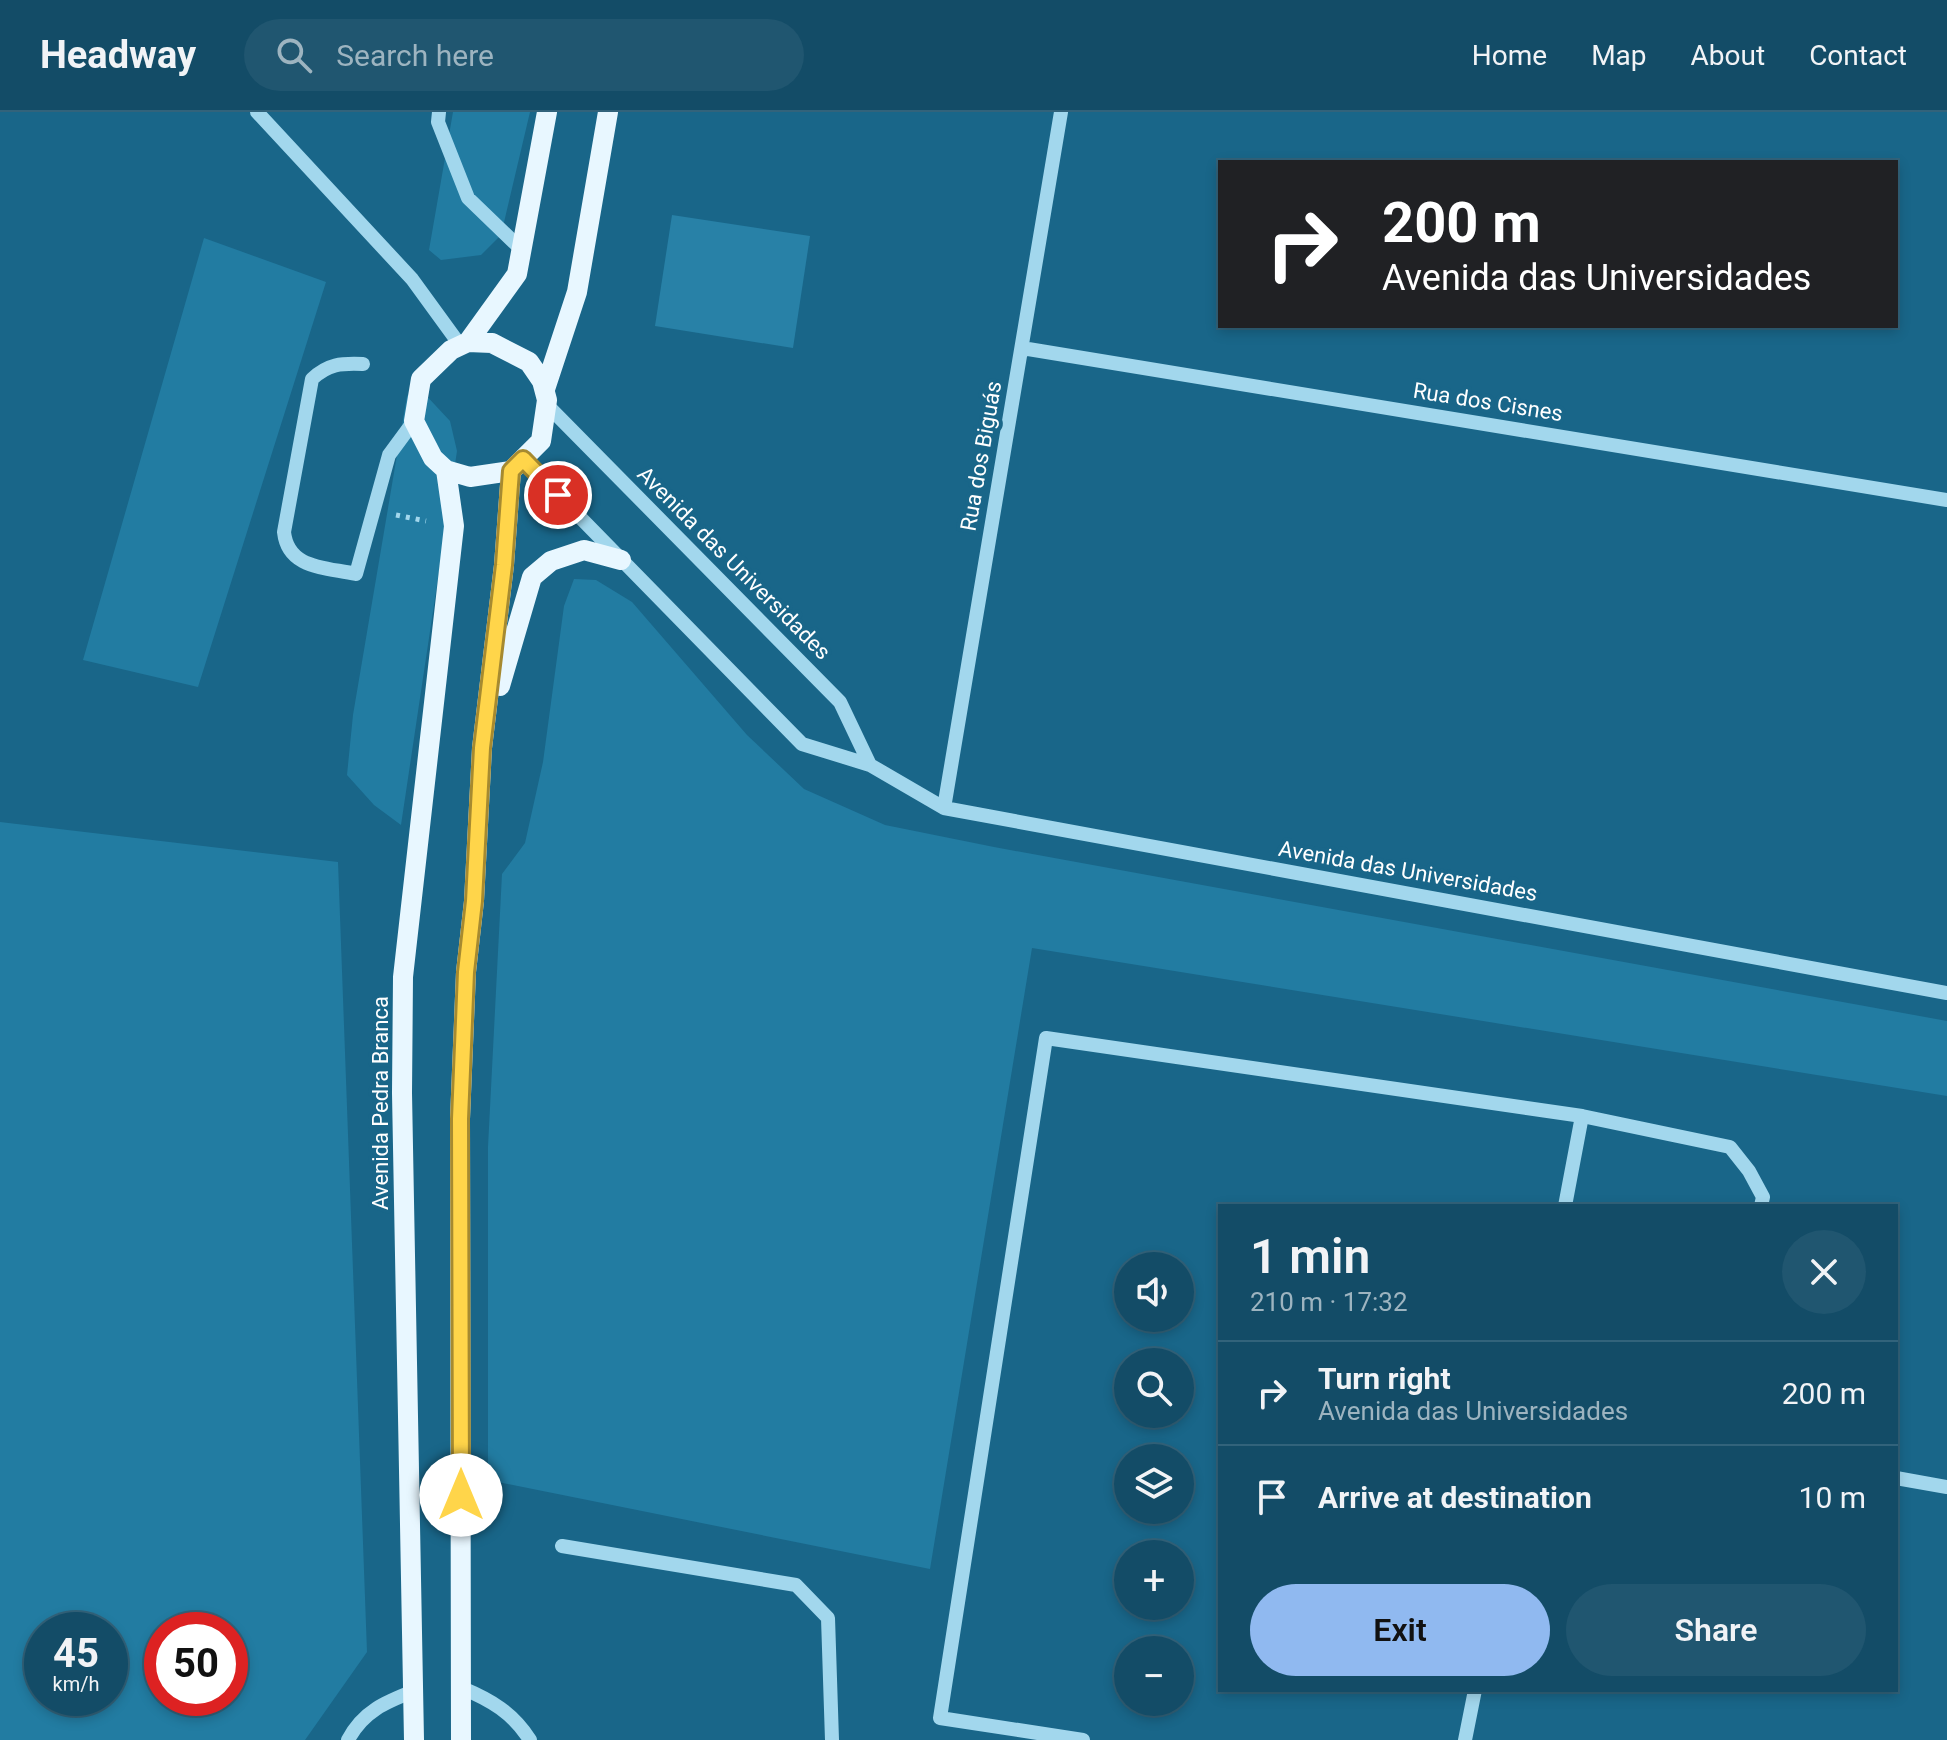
<!DOCTYPE html>
<html lang="en">
<head>
<meta charset="utf-8">
<style>
  :root { --surface:#134c67; --page:#205670; --text:#f1f3f6; --muted:#9db4c0; --line:#32637b; --accent:#90b9f0 }
  body { margin:0; font-family:Roboto,sans-serif; background:var(--page); color:var(--text); height:100vh; display:flex; flex-direction:column; font-size:30px; white-space:nowrap }
  * { box-sizing:border-box; margin:0 }
  p { font-size:26px; color:var(--muted) }
  .icon { flex:none; width:44px; height:44px; fill:none; stroke:currentColor; stroke-width:2; stroke-linecap:round; stroke-linejoin:round }
  .map { position:relative; flex:1; overflow:hidden }
  .panel { position:absolute; left:1218px; top:1092px; width:680px; height:488px; display:flex; flex-direction:column; background:var(--surface); border-radius:0px; box-shadow:0 4px 12px #0003,0 0 0 2px var(--line) }
  .panel>* { flex:none }
  .banner { position:absolute; left:1218px; top:48px; width:680px; height:168px; border-radius:0px; box-shadow:0 4px 12px #0003,0 0 0 2px var(--line); background:#202124; color:#fff; overflow:hidden }
  .controls { position:absolute; left:1114px; top:1140px; display:grid; gap:16px }
  .controls a { display:grid; place-items:center; width:80px; height:80px; border-radius:50%; background:var(--surface); box-shadow:0 4px 12px #0003,0 0 0 2px var(--line); font-size:40px }
  .speed { position:absolute; left:24px; top:1500px; display:flex; gap:16px; font-size:40px; font-weight:700; text-align:center }
  .speed>* { display:grid; place-content:center; width:104px; height:104px; border-radius:50%; background:var(--surface); box-shadow:0 4px 12px #0003,0 0 0 2px var(--line); line-height:1 }
  .speed small { font-size:20px; font-weight:400 }
  .speed .limit { border:12px solid #d22; background:#fff; color:#111 }
  .pin { position:absolute; display:grid; place-items:center; width:68px; height:68px; color:#fff; margin:-34px; border:4px solid #fff; border-radius:50%; box-shadow:0 2px 8px #0007 }
  .me { position:absolute; width:88px; margin:-44px; rotate:0deg; stroke-linejoin:round; filter:drop-shadow(0 0 6px #0008) }
  .turn { display:flex; align-items:center; gap:28px; height:168px; padding:0 32px; font-size:36px }
  .turn .icon { width:104px; height:104px; stroke-width:2.5 }
  .turn b { display:block; font-size:56px; line-height:68px }
  .round { display:grid; place-items:center; flex:none; width:84px; height:84px; border-radius:42px; background:var(--page) }
  .overview { display:flex; align-items:center; justify-content:space-between; height:136px; padding:0 32px }
  h1 { font-size:48px; font-weight:600; line-height:60px }
  .primary-button { display:flex; gap:16px; margin-top:auto; padding:16px 32px }
  .primary-button a { flex:1; height:92px; border-radius:48px; background:var(--accent); color:#111; font-size:32px; font-weight:600; line-height:92px; text-align:center }
  .primary-button a+a { background:var(--page); color:var(--text) }
  ul { padding:0; list-style:none }
  li { display:flex; align-items:center; gap:24px; height:104px; padding:0 32px; border-top:2px solid var(--line) }
  li div { flex:1 }
  li b { display:block; font-size:30px }
  li em { font-style:normal }
  header { display:flex; align-items:center; gap:48px; box-sizing:border-box; height:112px; padding:0 40px; background:var(--surface); border-bottom:2px solid var(--line) }
  header strong { font-size:38px }
  nav { display:flex; gap:44px; margin-inline-start:auto; font-size:28px }
  .search { width:560px; height:72px; background:var(--page); display:flex; align-items:center; gap:20px; box-sizing:border-box; padding:0 28px; border-radius:44px; color:var(--muted); font-size:30px }
  .map>svg:first-child { display:block }
</style>
</head>
<body>
<header>
<strong>Headway</strong>
<div class="search"><svg class="icon" aria-label="search" viewBox="0 0 24 24"><circle cx="10" cy="10" r="6"/><path d="M15 15l6 6"/></svg>Search here</div>
<nav><a>Home</a><a>Map</a><a>About</a><a>Contact</a></nav>
</header>
<div class="map">
<svg width="1947" height="1628" viewBox="0 0 1947 1628">
  <rect width="100%" height="100%" fill="#196689"/>
  <path fill="#227ca2" fill-rule="evenodd" d="M453 0H530L501 123 481 143 441 148 429 138Z
    M204 126 326 170 198 575 83 548Z
    M415 277 422 279 450 309 457 339 401 713 374 693 347 663 353 603 407 284Z
    M574 467 596 468 632 490 747 623 804 677 885 713 994 735 1947 909V984L1032 836 930 1457 488 1368V1035L502 762 525 731 543 650 564 494Z
    M0 710 338 750 367 1540 305 1628H0ZM110 1518V1586H42V1518ZM162 1518H230V1586H162Z"/>
  <path fill="#2881a7" d="M672 103 810 124 793 236 655 214Z"/>
  <g fill="none" stroke-linecap="round" stroke-linejoin="round">
    <path stroke="#a2d7ed" stroke-width="5" stroke-dasharray="4 6" stroke-linecap="butt" d="M396 403 426 409"/>
    <path stroke="#a2d7ed" stroke-width="14" d="M257 0 412 167 460 233
      M439 0 438 10 468 86 521 137
      M1022 236 1947 388
      M363 252C341 251 328 252 312 267L284 420C288 457 325 455 356 462L389 343 414 309
      M547 293 840 590 870 653
      M523 347 802 632 870 653 944 696 1947 881
      M944 696 1061 0
      M1565 1094 1582 1004
      M1896 1366 1947 1375
      M562 1434 796 1473 828 1506 832 1628
      M462 1576C491 1588 513 1601 530 1628
      M348 1628C363 1599 386 1590 414 1579
      M1083 1628 940 1606 1046 926 1582 1004 1730 1035 1749 1059 1763 1085 1761 1094
      M1465 1628 1475 1578"/>
    <path stroke="#e8f7ff" stroke-width="20" d="M468 230 492 231 529 250 542 269 547 288 541 329 511 359 470 365 446 358 433 346 414 309 421 267 451 238Z
      M468 230 517 162 547 0
      M545 277 577 180 608 0
      M500 574 532 465 551 449 584 438 621 448
      M414 1628 402 981 403 865 454 414 446 358
      M461 1628 460 1007 466 860 474 789 482 636 504 453 511 359"/>
  </g>
  <g fill="none" stroke-linecap="round" stroke-linejoin="round">
    <g stroke="#a68a30" stroke-width="20">
      <path id="route" d="M461 1383 460 1007 466 860 474 789 482 636 504 453 511 359 523 347 558 383"/>
    </g>
    <use href="#route" stroke="#ffd54a" stroke-width="14"/>
  </g>
  <g text-anchor="middle" dominant-baseline="central" stroke-width="8" stroke-linejoin="round" paint-order="stroke">
    <g font-size="22" fill="#fff" stroke="#196689">
      <text transform="translate(1488 290) rotate(9)">Rua dos Cisnes</text>
      <text transform="translate(981 344) rotate(-80)">Rua dos Biguás</text>
      <text transform="translate(734 451) rotate(45)">Avenida das Universidades</text>
      <text transform="translate(1408 759) rotate(10)">Avenida das Universidades</text>
      <text transform="translate(380 991) rotate(-90)">Avenida Pedra Branca</text>
    </g>
  </g>
</svg>
<div class="controls">
<a><svg class="icon" aria-label="sound" viewBox="0 0 24 24"><path d="M4 9h4l5-4v14l-5-4H4zM17 9q2 3 0 6"/></svg></a>
<a><svg class="icon" aria-label="search" viewBox="0 0 24 24"><circle cx="10" cy="10" r="6"/><path d="M15 15l6 6"/></svg></a>
<a><svg class="icon" aria-label="layers" viewBox="0 0 24 24"><path d="M12 4l9 5-9 5-9-5zM3 14l9 5 9-5"/></svg></a>
<a>+</a>
<a>−</a>
</div>
<div class="speed"><div>45<small>km/h</small></div><div class="limit">50</div></div>
<div class="pin" style="left:558px;top:383px;background:#d93025"><svg class="icon" aria-label="arrive" viewBox="0 0 24 24"><path d="M6 21V4h12l-3 4 3 4H6"/></svg></div>
<svg class="me" style="left:461px;top:1383px" viewBox="-20 -20 40 40"><circle r="19" fill="#fff"/><path d="M0-13L10 11 0 6-10 11z" fill="#ffd54a"/></svg>
<div class="banner">
<div class="turn"><svg class="icon" aria-label="right" viewBox="0 0 24 24"><path d="M7 20v-9h11M14 6l5 5-5 5"/></svg><div><b>200 m</b>Avenida das Universidades</div></div>
</div>
<section class="panel">
<div class="overview"><div><h1>1 min</h1><p>210 m · 17:32</p></div><a class="round"><svg class="icon" aria-label="close" viewBox="0 0 24 24"><path d="M6 6l12 12M18 6L6 18"/></svg></a></div>
<ul>
<li><svg class="icon" aria-label="right" viewBox="0 0 24 24"><path d="M7 20v-9h11M14 6l5 5-5 5"/></svg><div><b>Turn right</b><p>Avenida das Universidades</p></div><em>200 m</em></li>
<li><svg class="icon" aria-label="arrive" viewBox="0 0 24 24"><path d="M6 21V4h12l-3 4 3 4H6"/></svg><div><b>Arrive at destination</b></div><em>10 m</em></li>
</ul>
<div class="primary-button"><a>Exit</a><a>Share</a></div>
</section>
</div>
</body>
</html>
